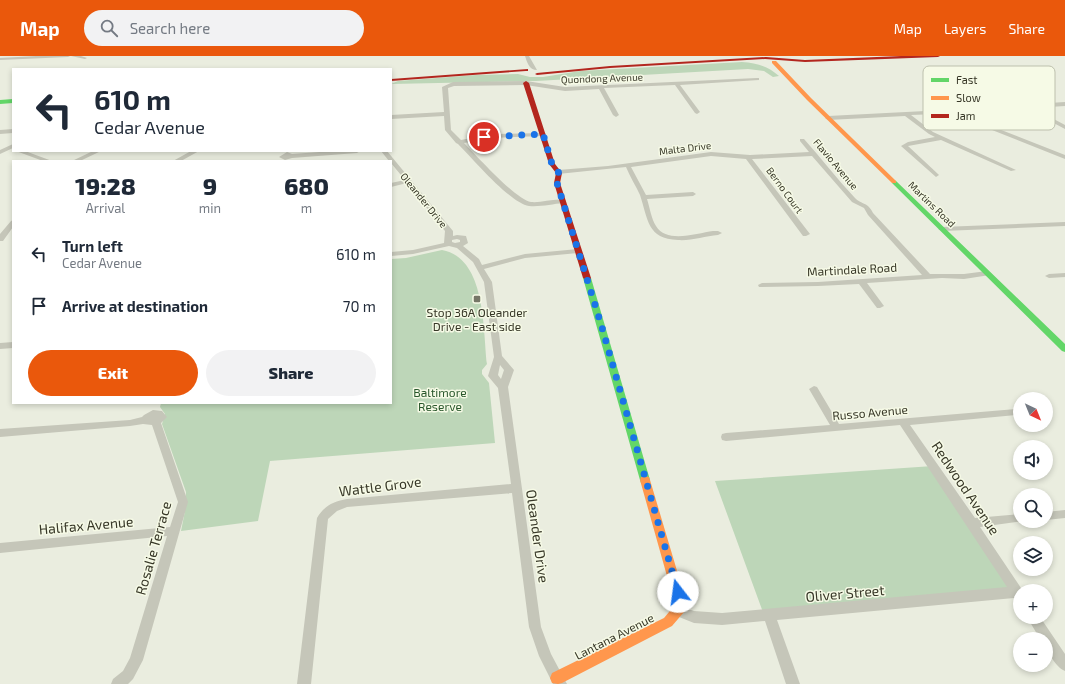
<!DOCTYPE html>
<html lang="en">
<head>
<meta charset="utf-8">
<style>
  :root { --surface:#fff; --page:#f2f2f3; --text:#1f2937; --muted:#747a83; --accent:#ea580c }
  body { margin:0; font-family:"Exo 2",sans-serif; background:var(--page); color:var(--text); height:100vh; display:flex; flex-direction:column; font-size:15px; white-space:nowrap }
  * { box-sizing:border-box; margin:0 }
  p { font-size:13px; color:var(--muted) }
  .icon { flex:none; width:22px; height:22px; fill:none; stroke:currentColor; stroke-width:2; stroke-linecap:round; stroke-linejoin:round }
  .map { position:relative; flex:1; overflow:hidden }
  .panel { position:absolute; left:12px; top:104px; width:380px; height:244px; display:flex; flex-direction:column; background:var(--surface); border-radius:0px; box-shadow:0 2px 6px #0003 }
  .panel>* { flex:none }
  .guide { position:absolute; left:12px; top:12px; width:380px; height:84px; border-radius:0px; box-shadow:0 2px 6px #0003; background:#fff; color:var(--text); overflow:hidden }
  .needle { width:26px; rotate:137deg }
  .fabs { position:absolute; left:1013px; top:336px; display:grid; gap:8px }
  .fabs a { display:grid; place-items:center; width:40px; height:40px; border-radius:50%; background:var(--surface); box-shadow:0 2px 6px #0003; font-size:20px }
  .pin { position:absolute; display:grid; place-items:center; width:34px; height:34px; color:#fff; margin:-17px; border:2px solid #fff; border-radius:50%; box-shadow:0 1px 4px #0007 }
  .me { position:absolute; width:44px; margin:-22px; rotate:345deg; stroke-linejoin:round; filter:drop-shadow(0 0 3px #0008) }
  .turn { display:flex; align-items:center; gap:14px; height:84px; padding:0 16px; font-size:18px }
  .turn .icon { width:52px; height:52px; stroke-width:2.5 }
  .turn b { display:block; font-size:28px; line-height:34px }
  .eta { display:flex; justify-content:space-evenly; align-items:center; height:68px; text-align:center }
  .eta b { font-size:24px; font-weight:800; line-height:28px }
  .action { display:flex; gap:8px; margin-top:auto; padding:8px 16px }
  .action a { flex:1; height:46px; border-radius:24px; background:var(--accent); color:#fff; font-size:16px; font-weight:800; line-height:46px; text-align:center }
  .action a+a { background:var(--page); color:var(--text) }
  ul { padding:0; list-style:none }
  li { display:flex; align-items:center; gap:12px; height:52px; padding:0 16px }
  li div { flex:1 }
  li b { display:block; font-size:15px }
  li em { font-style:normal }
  header { display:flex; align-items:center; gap:24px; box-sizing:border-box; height:56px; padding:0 20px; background:var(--accent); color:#fff }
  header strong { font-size:19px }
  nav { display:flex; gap:22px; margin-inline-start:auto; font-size:14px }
  .search { width:280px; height:36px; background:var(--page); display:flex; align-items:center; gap:10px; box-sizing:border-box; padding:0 14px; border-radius:22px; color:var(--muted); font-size:15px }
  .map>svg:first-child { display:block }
</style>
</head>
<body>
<header>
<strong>Map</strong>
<div class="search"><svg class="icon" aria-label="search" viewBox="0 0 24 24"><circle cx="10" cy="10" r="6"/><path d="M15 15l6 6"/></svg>Search here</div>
<nav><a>Map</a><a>Layers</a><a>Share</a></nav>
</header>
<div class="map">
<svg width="1065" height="628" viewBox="0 0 1065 628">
  <rect width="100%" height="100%" fill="#eaeddf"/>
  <path fill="#bdd6b8" d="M742 6C757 7 768 10 779 20L773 21 764 15 748 13 536 25 391 28 398 25 476 19 518 18 530 21H543L580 15Z
    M442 194C486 202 483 273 487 308L482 314V318L489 327 495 387 270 405 258 465 181 475 185 455 186 436 162 368 165 358 160 351 161 347H391V203L406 202Z
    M933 410 1016 536 764 559 715 425Z"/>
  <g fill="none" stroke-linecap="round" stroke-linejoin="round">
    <path fill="#c5c6b9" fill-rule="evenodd" d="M36 0H70L68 1 0 4V2Z
      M71 0H81L87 2 85 3Z
      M525 0H529L537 14C529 14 527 6 525 0Z
      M757 22H759V24L680 29 700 56 697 58 695 57 675 29 604 32 619 59 616 61 613 59 599 33 565 35 526 29 454 30 448 32 451 74 461 84 491 78 545 77 546 78 543 80 491 82 464 87C476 99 516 144 531 146 542 147 554 142 565 144L566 145 563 147C553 148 540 151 529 150 510 147 473 103 458 88L456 87 445 74 444 60 391 63V59L444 56 442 31 453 26 526 25 565 31Z
      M1065 46V50L1033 52 1065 69V73L1031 55 1022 54 971 56 991 70 1065 99V103L987 72 964 57 911 59 933 76 1016 114 1011 115 941 84 908 90 938 118 939 119 936 121 901 90 908 86 935 81 929 78 905 60 828 64 825 62 828 60 1022 50 1027 51 1033 48Z
      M13 73V77L0 78V74Z
      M800 83H804C821 102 837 123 855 142 862 149 868 146 873 157L930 218H964L987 215 991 217 990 219 964 223 942 222 867 227 884 250 880 252H877L859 228 818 230 759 231 758 229 762 227 818 226 922 219 868 159 864 152 852 146 812 100 752 103 810 178 806 180H803L746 103 711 100 631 111 646 139 693 136 696 138 693 140 647 143C650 152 651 162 656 170 667 188 697 177 713 175H718L722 177 718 179C705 180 691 185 678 184 647 183 648 163 640 139 636 130 630 121 626 111L558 118 555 116 558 114 608 110 711 96 750 99 809 96 800 85Z
      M13 88V92L0 98V94Z
      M16 95H25L52 105H43Z
      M93 95H101L80 105H72Z
      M191 95H199L181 105H173Z
      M333 95H360L357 97 292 102 285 104 279 101 287 96 292 98Z
      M381 95H387L448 169 453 175V180L457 179 466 180 468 187 463 190 479 203 482 209 525 198 578 193 582 195 578 197 525 202 484 213 492 226 502 300 514 314 508 331 541 571 551 598 567 628H553L539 600 529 571 512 437 347 451 337 455 328 463 311 628H297L317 462C324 450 334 445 347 443L511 428 498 332 488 320 494 301 484 226 473 206 457 192 449 190 413 198 391 200V196L413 194 444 187 445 175 407 127 391 131V127L405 124 391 107V105H389ZM457 183 460 184V186L455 187 452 186V184ZM500 309 504 314 501 323 498 319Z
      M13 164V171L3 185H0V178L11 165Z
      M1065 166V170L942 175 938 173 942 171Z
      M1065 217V221L1049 222 1045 220 1049 218Z
      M13 286V292L0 293V287Z
      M814 330 817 331 839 368 1016 353 1019 354V358L1016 359 910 369 975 462 1020 458V465H1024L980 471 1023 535H1020V546L1016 545 1014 542 777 564 800 628H786L765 565 722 569 694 567 674 559 672 555 674 551 678 549 694 555 722 557 1007 531 900 369 726 385 722 384 721 381 722 378 726 377 830 369 809 333Z
      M153 354 162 355 167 361 161 367 188 446 143 604 133 623 128 628H111L113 623 123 615 130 602 167 480 0 497V487L170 471 178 446 152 369 143 368 130 370 0 381V373L130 364 142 361 144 359Z
      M1065 454V462L1046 464V456Z
      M1027 561H1040L1065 598V615C1055 611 1046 594 1046 583H1040Z"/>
    <path fill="#63d668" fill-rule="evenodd" d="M13 43V47L0 48V44Z
      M894 124 896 125 1065 288V296L1062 295 892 127V125Z
      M584 220H587L591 222 650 424 649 427 645 428 641 427 640 424 583 222Z"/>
    <path fill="#ff974d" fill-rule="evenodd" d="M772 5H776L811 42 896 125V127H892L807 44 772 7Z
      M645 420 649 421 650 424 686 545V552L684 556 672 570 562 627 558 628 552 627 550 622 552 617 664 562 674 550V545L640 424 641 421Z"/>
    <path fill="#b3261e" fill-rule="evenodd" d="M901 0H940L938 1 805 6 765 3 610 12 537 19 535 18 537 17 610 10 766 1 805 4Z
      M528 13V15H526L391 25V23Z
      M526 25 529 27 555 108 562 117 560 127 591 222 590 224H587L583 222 554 127 556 117 549 108 523 27Z"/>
  </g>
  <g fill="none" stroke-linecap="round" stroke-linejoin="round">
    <path stroke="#1a73e8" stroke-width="7" stroke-dasharray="0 12.6" d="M484 81 543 78 552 108 559 117 557 127 601 268 678 536"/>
  </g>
  <rect fill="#767767" stroke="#f6fae6" stroke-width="1.5" x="473" y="239" width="8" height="8" rx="2"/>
  <g text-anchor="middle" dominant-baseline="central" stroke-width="3" stroke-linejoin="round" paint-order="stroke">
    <g font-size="10" fill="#373727" stroke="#f6fae6">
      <text transform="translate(602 22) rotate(-2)">Quondong Avenue</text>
      <text transform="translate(685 92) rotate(-7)">Malta Drive</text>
      <text transform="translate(836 108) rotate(50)">Flavio Avenue</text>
      <text transform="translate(785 134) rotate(54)">Berno Court</text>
      <text transform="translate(424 144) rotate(51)">Oleander Drive</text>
      <text transform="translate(932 148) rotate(44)">Martins Road</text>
    </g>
    <g font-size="12" fill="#373727" stroke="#f6fae6">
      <text transform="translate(852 213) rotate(-3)">Martindale Road</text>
      <text transform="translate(870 356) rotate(-5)">Russo Avenue</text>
      <text transform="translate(614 580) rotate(-27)">Lantana Avenue</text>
    </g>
    <g font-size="12" fill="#373727" stroke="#f6fae6">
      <text x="477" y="256">Stop 36A Oleander<tspan x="477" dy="14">Drive - East side</tspan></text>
    </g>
    <g font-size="12" fill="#29572b" stroke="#f6fae6">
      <text x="440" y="336">Baltimore<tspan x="440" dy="14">Reserve</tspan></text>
    </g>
    <g font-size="14" fill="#373727" stroke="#f6fae6">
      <text transform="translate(380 430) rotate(-7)">Wattle Grove</text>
      <text transform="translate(966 432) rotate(56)">Redwood Avenue</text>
      <text transform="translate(86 469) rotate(-5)">Halifax Avenue</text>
      <text transform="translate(538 480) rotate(82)">Oleander Drive</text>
      <text transform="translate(153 492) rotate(-74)">Rosalie Terrace</text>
      <text transform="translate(845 537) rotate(-5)">Oliver Street</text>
    </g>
  </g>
  <rect x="923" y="10" width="132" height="64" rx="6" fill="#f6fae6" stroke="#bdc0ad" stroke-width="1"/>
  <rect x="931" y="22" width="18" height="4" fill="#63d668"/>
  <rect x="931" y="40" width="18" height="4" fill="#ff974d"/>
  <rect x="931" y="58" width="18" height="4" fill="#b3261e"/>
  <g font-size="11" fill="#373727">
    <text x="956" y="28">Fast</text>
    <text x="956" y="46">Slow</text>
    <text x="956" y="64">Jam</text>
  </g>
</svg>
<div class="fabs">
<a><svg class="needle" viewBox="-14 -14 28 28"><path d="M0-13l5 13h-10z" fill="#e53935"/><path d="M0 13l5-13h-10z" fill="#747a83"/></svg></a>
<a><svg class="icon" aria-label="sound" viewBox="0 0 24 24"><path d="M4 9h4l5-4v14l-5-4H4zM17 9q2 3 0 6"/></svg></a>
<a><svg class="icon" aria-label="search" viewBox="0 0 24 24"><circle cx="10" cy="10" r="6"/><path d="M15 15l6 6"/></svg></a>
<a><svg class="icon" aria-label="layers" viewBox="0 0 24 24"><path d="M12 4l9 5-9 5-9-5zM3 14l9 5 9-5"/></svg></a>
<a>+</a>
<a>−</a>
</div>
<div class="pin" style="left:484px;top:81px;background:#d93025"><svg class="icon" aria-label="arrive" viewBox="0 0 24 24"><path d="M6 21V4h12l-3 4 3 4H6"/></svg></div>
<svg class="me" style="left:678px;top:536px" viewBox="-20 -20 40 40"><circle r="19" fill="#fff"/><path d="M0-13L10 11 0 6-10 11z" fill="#1a73e8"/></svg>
<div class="guide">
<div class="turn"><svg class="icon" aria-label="left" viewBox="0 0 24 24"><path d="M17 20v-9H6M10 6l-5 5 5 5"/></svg><div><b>610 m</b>Cedar Avenue</div></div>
</div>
<section class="panel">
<div class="eta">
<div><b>19:28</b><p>Arrival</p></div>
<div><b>9</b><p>min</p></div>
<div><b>680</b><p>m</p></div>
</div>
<ul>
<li><svg class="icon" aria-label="left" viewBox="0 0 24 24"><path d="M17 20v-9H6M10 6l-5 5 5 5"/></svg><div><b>Turn left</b><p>Cedar Avenue</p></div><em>610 m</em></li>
<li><svg class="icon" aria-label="arrive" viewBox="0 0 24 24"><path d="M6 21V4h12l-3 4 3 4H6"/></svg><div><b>Arrive at destination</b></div><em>70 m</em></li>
</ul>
<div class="action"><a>Exit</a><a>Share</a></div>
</section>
</div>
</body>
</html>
